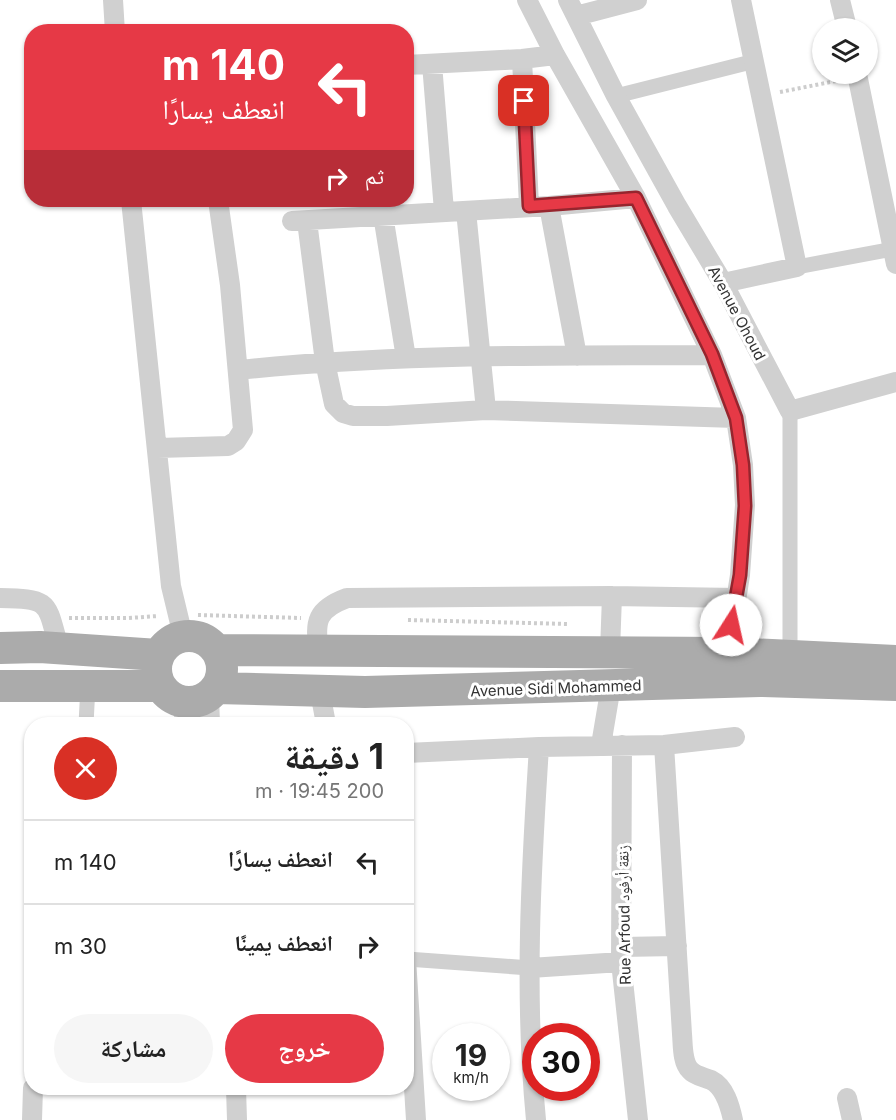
<!DOCTYPE html>
<html lang="ar">
<head>
<meta charset="utf-8">
<style>
  :root { --surface:#fff; --page:#f6f6f6; --text:#222; --muted:#767676; --line:#e0e0e0; --accent:#e63946 }
  body { margin:0; font-family:Inter,"Noto Naskh Arabic",sans-serif; background:var(--page); color:var(--text); direction:rtl; height:100vh; display:flex; flex-direction:column; font-size:22px; white-space:nowrap }
  * { box-sizing:border-box; margin:0 }
  p { font-size:20px; color:var(--muted) }
  .icon { flex:none; width:33px; height:33px; fill:none; stroke:currentColor; stroke-width:2; stroke-linecap:round; stroke-linejoin:round }
  .map { position:relative; flex:1; overflow:hidden; direction:ltr }
  .details { position:absolute; left:24px; top:717px; width:390px; height:378px; display:flex; flex-direction:column; background:var(--surface); border-radius:24px; box-shadow:0 2px 4px #0004; direction:rtl }
  .details>* { flex:none }
  .top-card { position:absolute; left:24px; top:24px; width:390px; height:183px; border-radius:24px; box-shadow:0 2px 4px #0004; direction:rtl; background:#e63946; color:#fff; overflow:hidden }
  .tools { position:absolute; left:812px; top:18px; display:grid; gap:12px }
  .tools a { display:grid; place-items:center; width:66px; height:66px; border-radius:50%; background:var(--surface); box-shadow:0 2px 4px #0004; font-size:30px }
  .speed { position:absolute; left:432px; top:1023px; display:flex; gap:12px; font-size:30px; font-weight:700; text-align:center }
  .speed>* { display:grid; place-content:center; width:78px; height:78px; border-radius:50%; background:var(--surface); box-shadow:0 2px 4px #0004; line-height:1 }
  .speed small { font-size:15px; font-weight:400 }
  .speed .limit { border:9px solid #d22; background:#fff; color:#111 }
  .pin { position:absolute; display:grid; place-items:center; width:51px; height:51px; color:#fff; margin:-26px; border-radius:12px; box-shadow:0 3px 9px #0006 }
  .me { position:absolute; width:66px; margin:-33px; rotate:10deg; stroke-linejoin:round; filter:drop-shadow(0 0 4px #0008) }
  .turn { display:flex; align-items:center; gap:21px; height:126px; padding:0 30px; font-size:27px }
  .turn .icon { width:78px; height:78px; stroke-width:2.5 }
  .turn b { display:block; font-size:42px; line-height:51px }
  .then { display:flex; align-items:center; height:57px; padding:0 30px; background:#0003; gap:12px; font-size:22px }
  .round { display:grid; place-items:center; flex:none; width:63px; height:63px; border-radius:32px; background:var(--page) }
  .head { display:flex; align-items:center; justify-content:space-between; height:102px; padding:0 30px }
  h1 { font-size:36px; font-weight:700; line-height:45px }
  .cta { display:flex; gap:12px; margin-top:auto; padding:12px 30px }
  .cta a { flex:1; height:69px; border-radius:36px; background:var(--accent); color:#fff; font-size:24px; font-weight:700; line-height:69px; text-align:center }
  .cta a+a { background:var(--page); color:var(--text) }
  ul { padding:0; list-style:none }
  li { display:flex; align-items:center; gap:18px; height:84px; padding:0 30px; border-top:2px solid var(--line) }
  li div { flex:1 }
  li b { display:block; font-size:22px }
  li em { font-style:normal }
  .map>svg:first-child { display:block }
</style>
</head>
<body>
<div class="map">
<svg width="896" height="1120" viewBox="0 0 896 1120">
  <rect width="100%" height="100%" fill="#fff"/>
  <g fill="none" stroke-linecap="round" stroke-linejoin="round">
    <path stroke="#cdcdcd" stroke-width="4" stroke-dasharray="3 3" stroke-linecap="butt" d="M780 92 841 80
      M198 615 301 618
      M69 618H129L158 616
      M408 620 568 624"/>
    <path stroke="#d0d0d0" stroke-width="15" d="M616 96 755 61
      M797 267 893 249
      M790 656V411
      M86 724 88 686
      M407 959 530 968"/>
    <path stroke="#d0d0d0" stroke-width="20" d="M113 0 115 32
      M527 0 555 55 636 198 712 355 736 418 743 465 745 505 740 575 728 653
      M568 0 616 96 677 206 723 283 790 411 896 382
      M840 0 847 28
      M576 16 637 0
      M522 59 529 206
      M432 64 444 211
      M406 65 522 59 555 55
      M857 74 896 264
      M131 200 171 586 183 636
      M549 206 577 356
      M466 211 486 410
      M383 215 406 358
      M292 221 549 206 636 198
      M307 221 325 362 334 404 343 413 353 416H387L486 410 736 418
      M723 283 797 267 741 0
      M239 370C396 353 554 356 712 355
      M158 448 228 446 236 441 243 430 230 285 218 200
      M0 598C51 599 46 601 59 648
      M319 651C314 621 317 609 347 598L612 596 736 598
      M610 651 612 596
      M320 692 326 724
      M209 696 210 724
      M177 700 189 724
      M601 745 611 686
      M622 745 621 962 638 1120
      M664 745 682 1034C683 1045 682 1062 690 1070 695 1076 704 1077 711 1080 725 1087 730 1106 733 1120
      M406 753 539 747 664 745 735 737
      M621 947 677 946
      M406 958 416 1120
      M530 968 621 962
      M236 1088 237 1120
      M847 1098 852 1120
      M32 1120 33 1088
      M536 1120C524 996 531 871 539 747"/>
    <path stroke="#ababab" stroke-width="32" d="M156 669a33 33 0 1 1 66 0a33 33 0 1 1-66 0Z
      M0 648 40 647 158 655
      M217 650 728 653 896 661
      M0 686H160
      M216 688 365 692 760 681 896 685"/>
  </g>
  <g fill="none" stroke-linecap="round" stroke-linejoin="round">
    <g stroke="#96252e" stroke-width="15">
      <path id="route" d="M524 101 529 206 636 198 712 354 736 418 743 465 745 506 740 575 731 625"/>
    </g>
    <use href="#route" stroke="#e63946" stroke-width="10"/>
  </g>
  <g text-anchor="middle" dominant-baseline="central" stroke-width="6" stroke-linejoin="round" paint-order="stroke">
    <g font-size="15" fill="#333" stroke="#fff">
      <text transform="translate(737 313) rotate(62)">Avenue Ohoud</text>
      <text transform="translate(556 688) rotate(-2)">Avenue Sidi Mohammed</text>
      <text transform="translate(624 915) rotate(-91)">Rue Arfoud زنقة أرفود</text>
    </g>
  </g>
</svg>
<div class="tools">
<a><svg class="icon" aria-label="layers" viewBox="0 0 24 24"><path d="M12 4l9 5-9 5-9-5zM3 14l9 5 9-5"/></svg></a>
</div>
<div class="speed"><div>19<small>km/h</small></div><div class="limit">30</div></div>
<div class="pin" style="left:524px;top:101px;background:#d93025"><svg class="icon" aria-label="arrive" viewBox="0 0 24 24"><path d="M6 21V4h12l-3 4 3 4H6"/></svg></div>
<svg class="me" style="left:731px;top:625px" viewBox="-20 -20 40 40"><circle r="19" fill="#fff"/><path d="M0-13L10 11 0 6-10 11z" fill="#e63946"/></svg>
<div class="top-card">
<div class="turn"><svg class="icon" aria-label="left" viewBox="0 0 24 24"><path d="M17 20v-9H6M10 6l-5 5 5 5"/></svg><div><b>140 m</b>انعطف يسارًا</div></div>
<div class="then">ثم<svg class="icon" aria-label="right" viewBox="0 0 24 24"><path d="M7 20v-9h11M14 6l5 5-5 5"/></svg></div>
</div>
<section class="details">
<div class="head"><div><h1>1 دقيقة</h1><p>200 m · 19:45</p></div><a class="round" style="background:#d93025;color:#fff"><svg class="icon" aria-label="close" viewBox="0 0 24 24"><path d="M6 6l12 12M18 6L6 18"/></svg></a></div>
<ul>
<li><svg class="icon" aria-label="left" viewBox="0 0 24 24"><path d="M17 20v-9H6M10 6l-5 5 5 5"/></svg><div><b>انعطف يسارًا</b></div><em>140 m</em></li>
<li><svg class="icon" aria-label="right" viewBox="0 0 24 24"><path d="M7 20v-9h11M14 6l5 5-5 5"/></svg><div><b>انعطف يمينًا</b></div><em>30 m</em></li>
</ul>
<div class="cta"><a>خروج</a><a>مشاركة</a></div>
</section>
</div>
</body>
</html>
